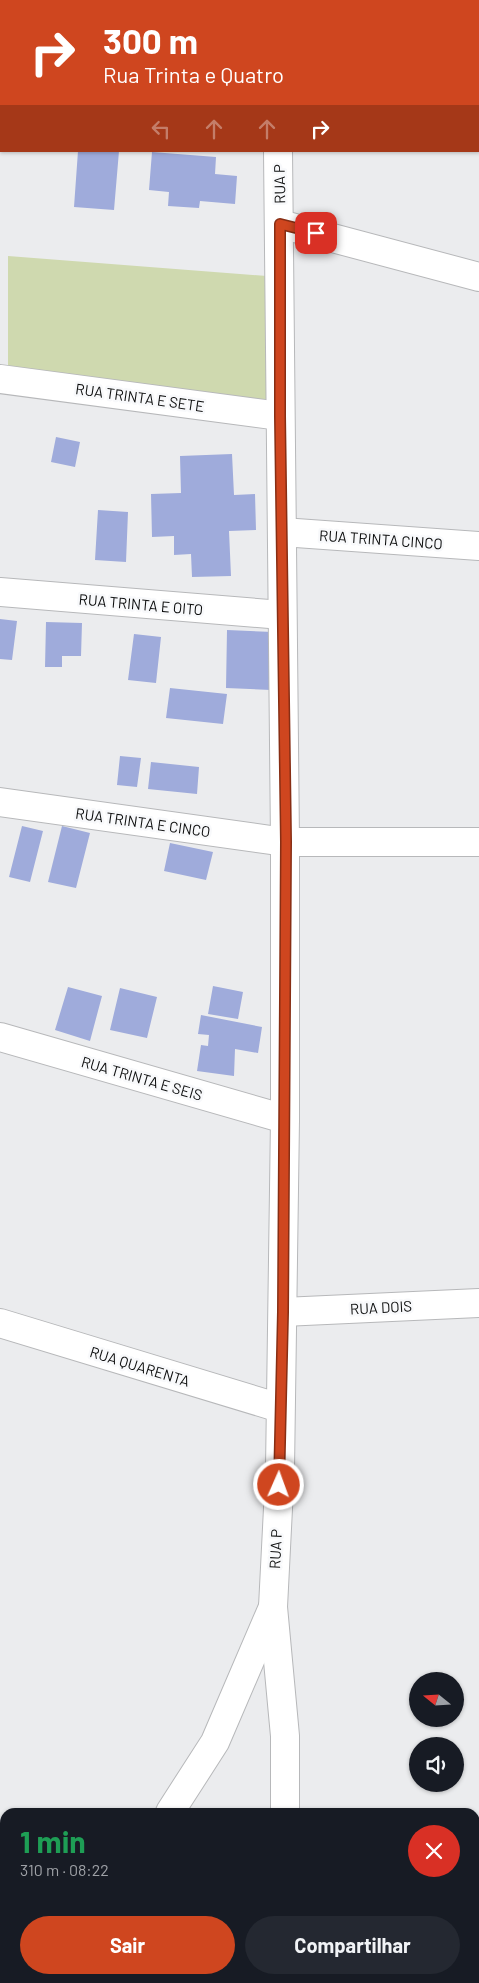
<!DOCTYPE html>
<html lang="pt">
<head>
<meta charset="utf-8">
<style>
  :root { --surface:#171b24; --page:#242831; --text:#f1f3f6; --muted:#9ea1a6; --accent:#cf461f }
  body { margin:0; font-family:Barlow,sans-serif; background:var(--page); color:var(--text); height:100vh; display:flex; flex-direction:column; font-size:19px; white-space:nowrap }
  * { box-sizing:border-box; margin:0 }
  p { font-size:16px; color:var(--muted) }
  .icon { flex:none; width:28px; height:28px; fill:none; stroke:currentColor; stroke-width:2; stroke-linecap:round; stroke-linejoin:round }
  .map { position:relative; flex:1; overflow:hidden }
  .details { position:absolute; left:0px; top:1808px; width:480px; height:176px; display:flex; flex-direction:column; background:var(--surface); border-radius:15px 15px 0 0; box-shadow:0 1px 4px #0004 }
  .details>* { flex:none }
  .guide { position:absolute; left:0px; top:0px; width:480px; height:152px; box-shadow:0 1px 4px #0004; background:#cf461f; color:#fff; overflow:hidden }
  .needle { width:32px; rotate:288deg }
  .tools { position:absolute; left:409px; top:1672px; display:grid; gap:10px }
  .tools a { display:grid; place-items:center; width:55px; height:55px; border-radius:50%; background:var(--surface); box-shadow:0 1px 4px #0004; font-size:25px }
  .pin { position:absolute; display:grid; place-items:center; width:42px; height:42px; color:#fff; margin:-21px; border-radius:10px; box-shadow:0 2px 8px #0006 }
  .me { position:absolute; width:55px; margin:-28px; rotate:2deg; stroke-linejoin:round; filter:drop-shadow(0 0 4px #0008) }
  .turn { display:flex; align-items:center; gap:18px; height:105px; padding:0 20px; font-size:22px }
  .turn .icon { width:65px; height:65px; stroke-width:2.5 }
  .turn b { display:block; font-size:35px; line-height:42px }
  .lanes { display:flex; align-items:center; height:48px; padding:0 20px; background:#0003; justify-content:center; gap:25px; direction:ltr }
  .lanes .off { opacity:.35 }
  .round { display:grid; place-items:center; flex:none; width:52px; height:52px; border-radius:26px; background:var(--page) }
  .headline { display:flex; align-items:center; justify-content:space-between; height:85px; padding:0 20px }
  h1 { font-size:30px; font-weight:700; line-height:38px; color:#1e9e55 }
  .cta { display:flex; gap:10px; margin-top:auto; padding:10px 20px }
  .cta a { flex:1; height:58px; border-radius:30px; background:var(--accent); color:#fff; font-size:20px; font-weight:700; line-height:58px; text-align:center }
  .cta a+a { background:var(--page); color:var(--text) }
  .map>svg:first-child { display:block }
</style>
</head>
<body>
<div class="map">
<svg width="479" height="1983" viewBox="0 0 479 1983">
  <rect width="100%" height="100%" fill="#ebecee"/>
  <path fill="#cfd9af" d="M8 256 267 276 270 404 8 370Z"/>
  <path fill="#9fabdb" d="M78 151H119L114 210 74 207Z
    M152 152 216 157 215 174 237 176 235 204 200 201 199 208 168 206 169 192 149 190Z
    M56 437 80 442 75 467 51 462Z
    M232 454 234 495 255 494 256 530 229 531 231 576 192 577 191 554 174 555V536L152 537 151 494 181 493 180 456Z
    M98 510 128 512 126 562 95 560Z
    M0 619 17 621 12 660 0 659Z
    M46 622 82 623 81 656H62V667H45Z
    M227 630 273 632 271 690 226 688Z
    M134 634 161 637 156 683 128 680Z
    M170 688 227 694 223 724 166 718Z
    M120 756 141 758 137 787 117 785Z
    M151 762 199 767 197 794 148 789Z
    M22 826 43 831 30 882 9 877Z
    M62 826 90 833 76 888 48 882Z
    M170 843 213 852 206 880 164 871Z
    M213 986 243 992 238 1019 208 1014Z
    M68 987 102 996 90 1041 55 1030Z
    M120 988 157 997 147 1038 110 1030Z
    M201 1015 262 1027 258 1053 235 1049 234 1076 197 1071 201 1045 208 1046 209 1035 198 1034Z"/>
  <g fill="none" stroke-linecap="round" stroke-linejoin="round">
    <g stroke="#b7b8ba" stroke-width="30">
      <path id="minor" d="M0 107 1 108
        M280 224 479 277
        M0 379 280 416
        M282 532 479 546
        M0 592 282 615
        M0 802 285 842H479
        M0 1037 285 1119
        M283 1312 479 1303
        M0 1323 280 1408
        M170 1812 215 1742 273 1607
        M475 1841 479 1833
        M58 1983 61 1979
        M404 1983 406 1979"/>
    </g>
    <g stroke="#b7b8ba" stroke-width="30">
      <path id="tertiary" d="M276 0V1
        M278 151 285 842V1119L280 1469 273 1607 285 1736V1812
        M282 1983V1979"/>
    </g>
    <use href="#minor" stroke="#fff" stroke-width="28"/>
    <use href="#tertiary" stroke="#fff" stroke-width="28"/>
  </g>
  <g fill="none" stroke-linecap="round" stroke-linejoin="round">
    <g stroke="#872e14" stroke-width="12">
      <path id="route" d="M279 1485 283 1312 286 842 280 416V224L316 233"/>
    </g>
    <use href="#route" stroke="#cf461f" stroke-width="9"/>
  </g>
  <g text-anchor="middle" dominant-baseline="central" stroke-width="5" stroke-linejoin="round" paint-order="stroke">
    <g font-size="15" fill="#0d0e0e" stroke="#f8f9fb">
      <text transform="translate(279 184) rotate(-91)">RUA P</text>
      <text transform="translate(140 397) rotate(8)">RUA TRINTA E SETE</text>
      <text transform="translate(381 539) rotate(4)">RUA TRINTA CINCO</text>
      <text transform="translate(141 604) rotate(5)">RUA TRINTA E OITO</text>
      <text transform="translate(143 822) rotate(8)">RUA TRINTA E CINCO</text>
      <text transform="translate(142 1078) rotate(16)">RUA TRINTA E SEIS</text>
      <text transform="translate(381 1307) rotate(-3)">RUA DOIS</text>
      <text transform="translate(140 1366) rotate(17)">RUA QUARENTA</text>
      <text transform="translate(275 1549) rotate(-87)">RUA P</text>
    </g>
  </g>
</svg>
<div class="tools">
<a><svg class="needle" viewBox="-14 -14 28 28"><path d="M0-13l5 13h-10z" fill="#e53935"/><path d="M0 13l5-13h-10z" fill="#9ea1a6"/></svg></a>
<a><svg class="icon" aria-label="sound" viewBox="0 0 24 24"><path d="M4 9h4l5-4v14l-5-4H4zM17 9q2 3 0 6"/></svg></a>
</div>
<div class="pin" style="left:316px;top:233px;background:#d93025"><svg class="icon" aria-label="arrive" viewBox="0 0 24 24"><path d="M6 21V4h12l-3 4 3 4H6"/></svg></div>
<svg class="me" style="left:279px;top:1485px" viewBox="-20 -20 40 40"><circle r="17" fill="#cf461f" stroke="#fff" stroke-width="3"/><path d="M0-11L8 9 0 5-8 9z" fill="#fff"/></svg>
<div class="guide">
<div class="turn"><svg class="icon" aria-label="right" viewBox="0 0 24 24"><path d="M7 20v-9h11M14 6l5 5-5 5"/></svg><div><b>300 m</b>Rua Trinta e Quatro</div></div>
<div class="lanes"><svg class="icon off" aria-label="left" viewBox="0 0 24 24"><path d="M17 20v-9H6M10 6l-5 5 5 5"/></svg><svg class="icon off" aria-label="ahead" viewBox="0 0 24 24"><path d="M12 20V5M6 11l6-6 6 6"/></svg><svg class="icon off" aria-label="ahead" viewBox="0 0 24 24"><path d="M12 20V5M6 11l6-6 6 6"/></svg><svg class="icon" aria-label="right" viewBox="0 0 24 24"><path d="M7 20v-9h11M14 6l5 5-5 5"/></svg></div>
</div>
<section class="details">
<div class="headline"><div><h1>1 min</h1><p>310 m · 08:22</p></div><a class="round" style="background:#d93025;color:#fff"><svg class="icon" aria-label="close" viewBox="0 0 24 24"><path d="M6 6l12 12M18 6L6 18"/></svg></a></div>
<div class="cta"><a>Sair</a><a>Compartilhar</a></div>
</section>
</div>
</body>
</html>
